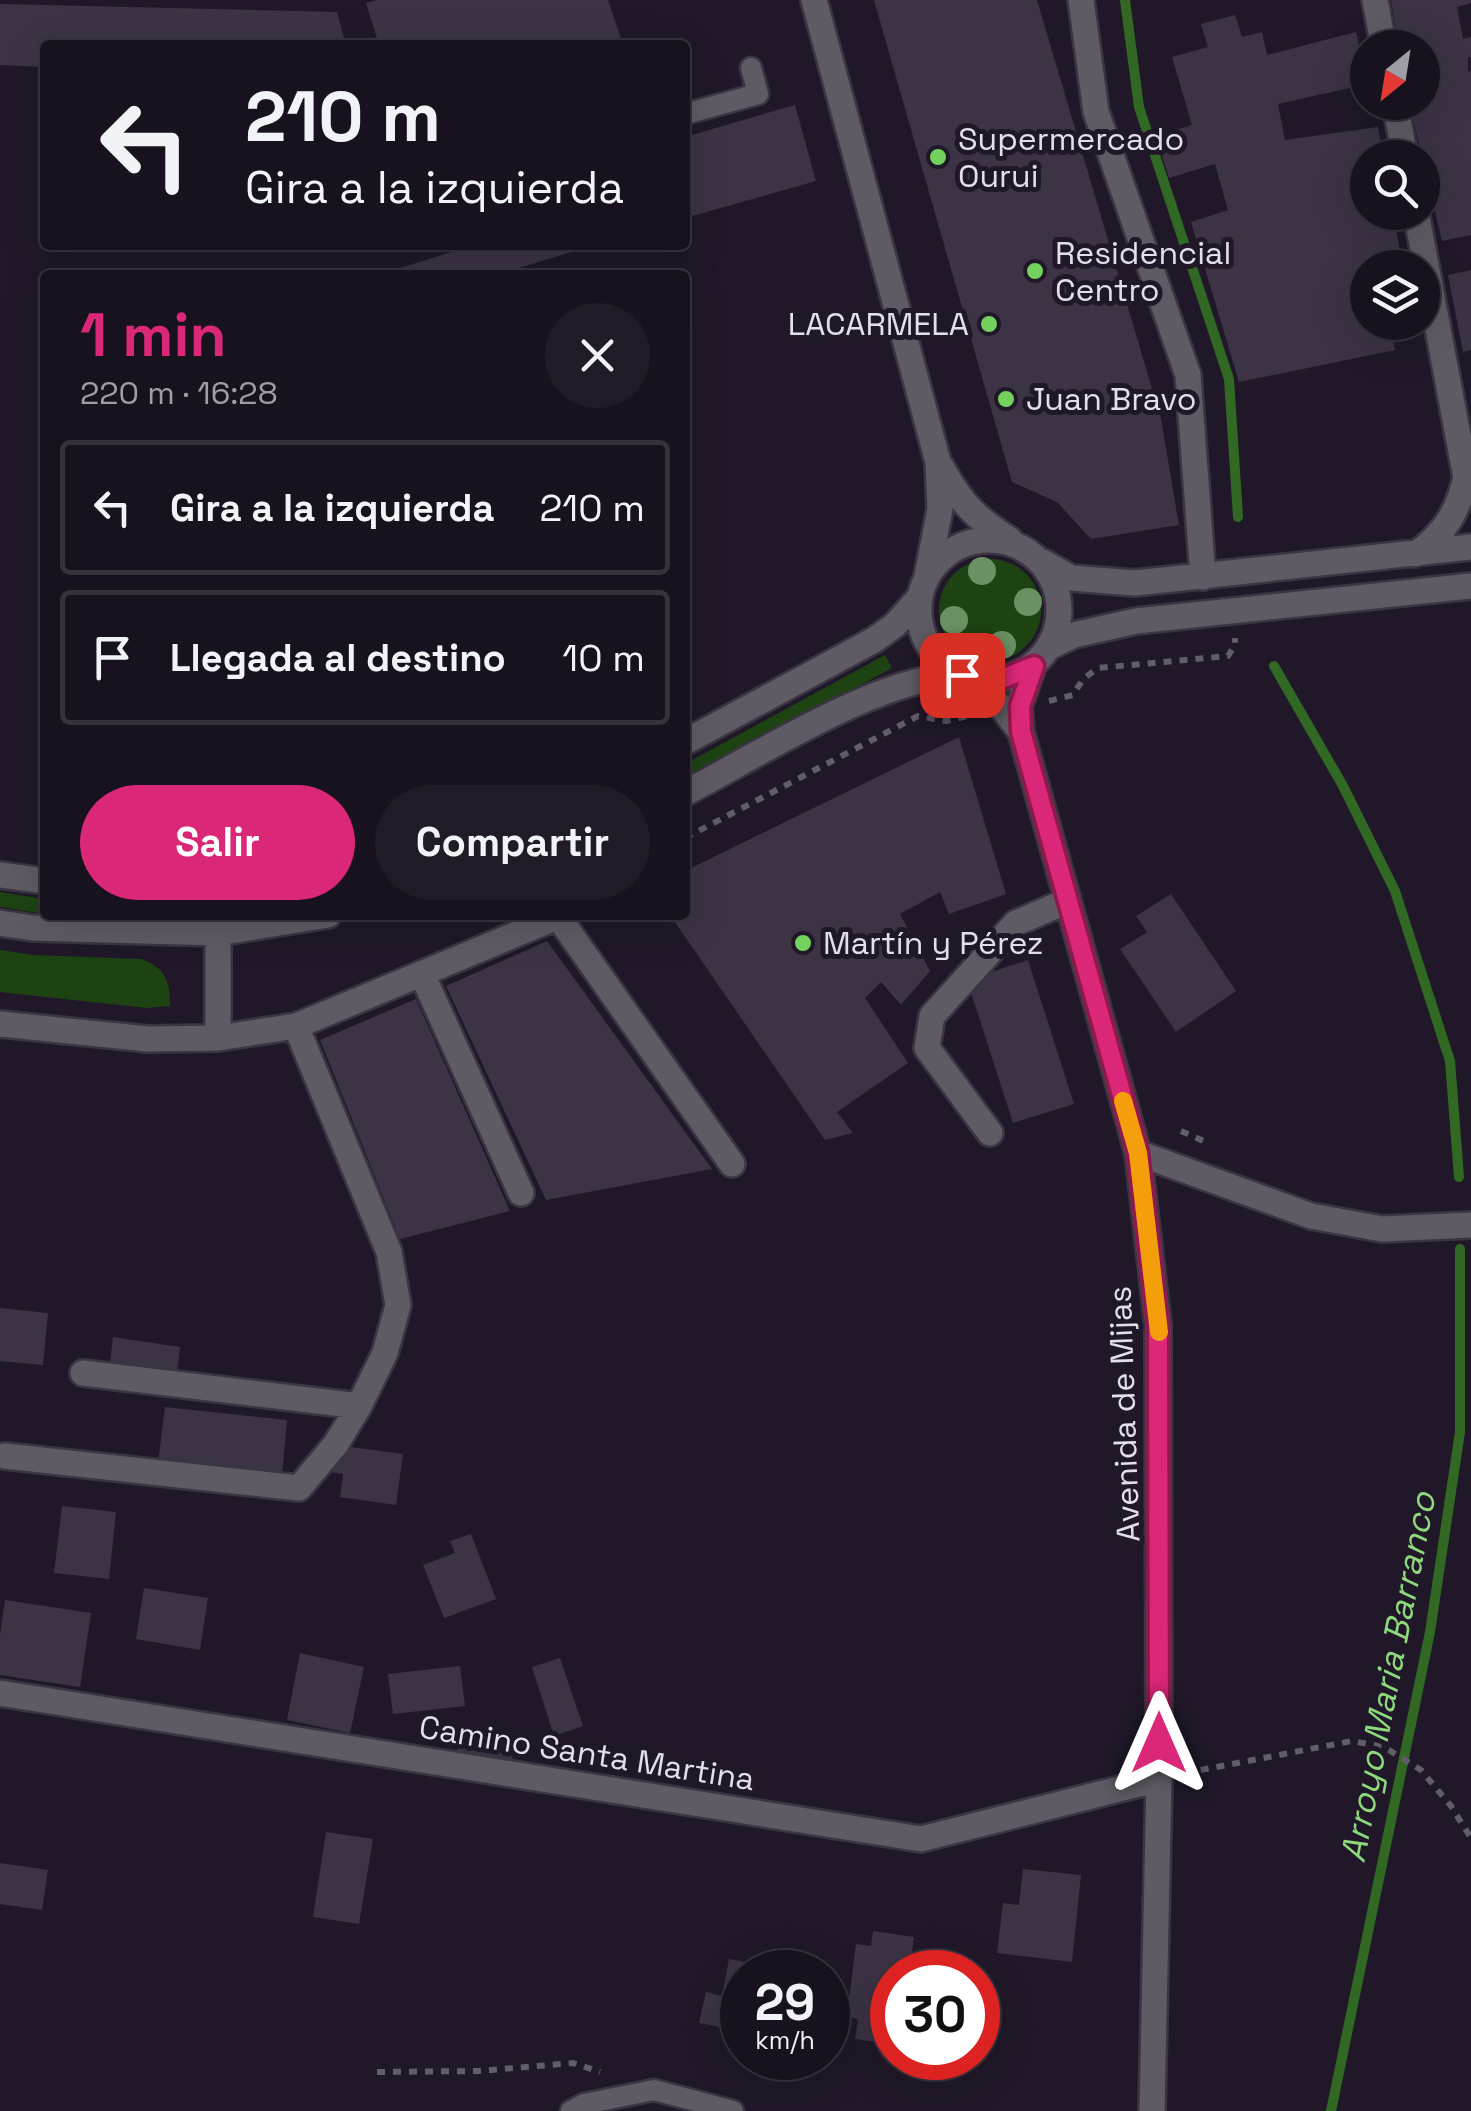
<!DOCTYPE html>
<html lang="es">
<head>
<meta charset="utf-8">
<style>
  :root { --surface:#18121e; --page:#211b27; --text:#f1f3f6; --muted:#9f9ea4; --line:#36323c; --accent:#db2777 }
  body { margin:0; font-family:"Space Grotesk",sans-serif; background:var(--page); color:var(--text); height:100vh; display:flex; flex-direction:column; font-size:38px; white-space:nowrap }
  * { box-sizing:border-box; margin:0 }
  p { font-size:32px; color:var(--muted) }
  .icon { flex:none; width:55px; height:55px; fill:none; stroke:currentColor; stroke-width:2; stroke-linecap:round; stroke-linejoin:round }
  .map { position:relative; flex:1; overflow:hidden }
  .details { position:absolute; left:40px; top:270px; width:650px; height:650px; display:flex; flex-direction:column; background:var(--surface); border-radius:10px; box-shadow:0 10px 40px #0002,0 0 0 2px var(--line) }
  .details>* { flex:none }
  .banner { position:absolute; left:40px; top:40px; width:650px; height:210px; border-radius:10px; box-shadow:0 10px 40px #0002,0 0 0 2px var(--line); background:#18121e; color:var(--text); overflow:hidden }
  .needle { width:65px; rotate:210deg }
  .tools { position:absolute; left:1350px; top:30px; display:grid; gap:20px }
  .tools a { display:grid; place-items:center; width:90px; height:90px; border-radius:50%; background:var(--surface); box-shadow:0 10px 40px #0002,0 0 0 2px var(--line); font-size:50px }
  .speed { position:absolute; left:720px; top:1950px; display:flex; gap:20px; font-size:50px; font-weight:700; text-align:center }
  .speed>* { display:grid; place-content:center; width:130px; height:130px; border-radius:50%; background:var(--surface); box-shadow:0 10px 40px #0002,0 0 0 2px var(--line); line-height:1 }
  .speed small { font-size:25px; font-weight:400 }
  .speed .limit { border:15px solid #d22; background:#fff; color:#111 }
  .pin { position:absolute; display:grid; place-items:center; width:85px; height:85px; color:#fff; margin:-42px; border-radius:20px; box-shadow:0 5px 15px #0006 }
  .me { position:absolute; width:110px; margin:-55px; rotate:0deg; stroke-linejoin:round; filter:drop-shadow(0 0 8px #0008) }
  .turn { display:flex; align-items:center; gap:35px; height:210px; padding:0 40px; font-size:45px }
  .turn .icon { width:130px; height:130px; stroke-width:2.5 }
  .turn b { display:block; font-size:70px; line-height:85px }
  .round { display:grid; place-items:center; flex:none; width:105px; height:105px; border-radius:52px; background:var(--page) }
  .overview { display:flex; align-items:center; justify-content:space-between; height:170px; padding:0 40px }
  h1 { font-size:60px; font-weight:600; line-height:75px; color:var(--accent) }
  .cta { display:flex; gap:20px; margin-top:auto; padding:20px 40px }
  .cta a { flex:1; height:115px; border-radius:60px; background:var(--accent); color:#fff; font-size:40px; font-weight:600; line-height:115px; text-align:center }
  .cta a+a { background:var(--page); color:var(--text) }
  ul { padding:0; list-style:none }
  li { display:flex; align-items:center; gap:30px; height:135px; margin:0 20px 15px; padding:0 20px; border:5px solid var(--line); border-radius:10px }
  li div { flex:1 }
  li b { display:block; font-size:38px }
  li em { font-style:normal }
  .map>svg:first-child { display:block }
</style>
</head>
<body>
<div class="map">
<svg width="1471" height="2111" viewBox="0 0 1471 2111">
  <rect width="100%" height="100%" fill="#201828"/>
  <path fill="#1d4313" d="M939 610a51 51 0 1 1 102 0a51 51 0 1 1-102 0Z
    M885 655 892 668 685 780V764Z
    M0 892 45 899V914L0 907Z
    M0 950 34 955 141 959C166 968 170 981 170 1006L147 1008 0 992Z"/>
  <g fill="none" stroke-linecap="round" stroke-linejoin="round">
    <path stroke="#316823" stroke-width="10" d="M1125 0 1139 107 1229 379 1238 517
      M1274 666 1343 786 1395 891 1450 1061 1459 1177
      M1331 2111 1430 1632 1460 1432V1249"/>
  </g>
  <path fill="#3c3345" d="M377 0H608L623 45H379L366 3Z
    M874 0H1037L1161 419 1179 525 1091 539 1057 502 1012 482Z
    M1391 0H1471V3L1457 7 1463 39 1471 37V57H1468V72L1471 71V235L1442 241 1409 102H1422V48H1399Z
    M0 4 337 12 346 45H45V67L0 65Z
    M1235 15 1242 37 1262 32 1267 55 1356 32 1367 84 1278 104 1285 140 1378 127 1383 158H1368V212H1393L1403 268H1368V322H1389L1395 350 1239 382 1191 222 1228 210 1215 164 1169 178 1156 136 1192 125 1172 57 1208 47 1201 24Z
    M795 105 816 181 685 218V137Z
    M474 245H590L591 246 496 275H402L400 268Z
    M1471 270V350L1463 352 1448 275Z
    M959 737 1006 894 949 914 940 892 900 914 930 971 901 1005 881 982 865 998 908 1063 837 1112 853 1133 825 1140 670 915H685V871Z
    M1171 894 1236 991 1176 1032 1120 949 1147 932 1136 916Z
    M547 941 712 1169 546 1200 446 986Z
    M1028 960 1074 1104 1013 1123 967 980Z
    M416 999 510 1211 400 1239 320 1040Z
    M0 1308 48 1313 43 1365 0 1361Z
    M113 1337 180 1347 177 1373 110 1363Z
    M165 1407 287 1420 282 1476 158 1463Z
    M351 1447 403 1454 396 1505 340 1497 343 1474 331 1472Z
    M62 1506 116 1512 109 1579 54 1573Z
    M471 1534 496 1599 444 1618 423 1565 455 1553 450 1541Z
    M144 1588 208 1598 200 1650 136 1639Z
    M5 1600 91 1613 80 1687 0 1675V1635Z
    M300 1653 364 1667 350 1733 287 1720Z
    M560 1658 583 1726 554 1736 532 1667Z
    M460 1666 465 1706 393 1714 388 1674Z
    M461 1726 516 1736 511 1765 456 1755Z
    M326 1832 373 1839 359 1924 313 1917Z
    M0 1863 48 1870 42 1910 0 1904Z
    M1023 1869 1081 1875 1072 1962 997 1953 1003 1903 1019 1905Z
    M873 1931 914 1937 909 1972H892V2044L855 2039 858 2020 847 2015 856 1944 871 1946Z
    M729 1959 765 1966 764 1972H742V2031L699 2023 706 1992 722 1996Z"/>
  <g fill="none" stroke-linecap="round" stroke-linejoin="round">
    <g stroke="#3b3443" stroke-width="25">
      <path id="lane" d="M685 114 758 94 751 68
        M571 2111 584 2104 654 2090 733 2111"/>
    </g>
    <g stroke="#3b3443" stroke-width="30">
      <path id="street" d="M814 0 938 462 940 509 927 576
        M1081 0 1096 112 1188 375 1203 577
        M1375 0 1384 48
        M1395 102 1405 158
        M1416 212 1466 478C1457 513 1445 533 1416 554
        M940 465C962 504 973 516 1010 540
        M919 610a70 70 0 1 1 140 0a70 70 0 1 1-140 0Z
        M1043 562 1071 578 1135 583 1471 547
        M1049 647 1074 635 1136 621 1471 586
        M1033 666 1019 706 1021 732 1138 1153 1158 1325 1159 1779 1152 2111
        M969 677 1003 709 1021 732
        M685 742 874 640 895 625 919 598
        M685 793C759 755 881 675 962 675
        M0 875 45 881
        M557 915 732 1164
        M0 923 33 928 218 933 328 915
        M422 974 521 1193
        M0 1024 148 1039 218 1038 296 1026 562 915
        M218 1038V933
        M990 1133 927 1048 932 1016 1016 923 1067 901
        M1138 1153 1311 1216 1382 1229 1471 1225
        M83 1373 359 1406
        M5 1456 299 1488 336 1444 359 1406 385 1353 398 1305 389 1252 296 1026
        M0 1693 921 1839 1159 1779"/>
    </g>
    <path stroke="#635c6a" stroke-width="6" stroke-dasharray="8 8" stroke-linecap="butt" d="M1049 701 1073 695 1083 679 1098 668 1228 656 1235 645V638
      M685 838 918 716 946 721 968 716
      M1181 1131 1208 1143
      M1185 1773 1352 1741 1384 1747 1421 1770 1451 1806 1471 1838
      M377 2072 479 2071 573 2063 600 2072"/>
    <use href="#lane" stroke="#5f5b64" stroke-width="20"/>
    <use href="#street" stroke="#5f5b64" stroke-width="25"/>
  </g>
  <g fill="#6a9164">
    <circle cx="982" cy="571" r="14"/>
    <circle cx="1028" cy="602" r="14"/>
    <circle cx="954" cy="620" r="14"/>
    <circle cx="1002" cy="645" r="14"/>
  </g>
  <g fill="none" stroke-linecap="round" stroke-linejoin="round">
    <g stroke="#8e194d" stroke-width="25">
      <path id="route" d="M962 675 999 680 1034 666 1020 706 1021 732 1138 1153 1158 1325 1159 1743"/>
    </g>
    <use href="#route" stroke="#db2777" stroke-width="18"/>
    <path stroke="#f59e0b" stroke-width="18" d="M1123 1101 1138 1153 1159 1332"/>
  </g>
  <g fill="#73d25d" stroke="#201828" stroke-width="4">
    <circle cx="938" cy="157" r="10"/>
    <circle cx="1035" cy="271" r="10"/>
    <circle cx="989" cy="324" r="10"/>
    <circle cx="1006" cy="399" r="10"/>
    <circle cx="803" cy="943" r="10"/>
  </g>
  <g text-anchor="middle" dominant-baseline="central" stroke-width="10" stroke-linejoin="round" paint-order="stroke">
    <g font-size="32" fill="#e4dfea" stroke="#201828" text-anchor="start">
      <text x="958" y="139">Supermercado<tspan x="958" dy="37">Ourui</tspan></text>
      <text x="1055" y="253">Residencial<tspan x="1055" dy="37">Centro</tspan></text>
      <text x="969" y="324" text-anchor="end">LACARMELA</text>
      <text x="1026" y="399">Juan Bravo</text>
      <text x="823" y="943">Martín y Pérez</text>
    </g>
    <g font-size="32" fill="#e4dfea" stroke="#201828">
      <text transform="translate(1124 1414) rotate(-92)">Avenida de Mijas</text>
      <text transform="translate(587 1753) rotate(9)">Camino Santa Martina</text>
    </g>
    <g font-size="35" font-style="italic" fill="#8dd97c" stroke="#201828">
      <text transform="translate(1388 1677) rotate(-79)">Arroyo Maria Barranco</text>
    </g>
  </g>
</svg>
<div class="tools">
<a><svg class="needle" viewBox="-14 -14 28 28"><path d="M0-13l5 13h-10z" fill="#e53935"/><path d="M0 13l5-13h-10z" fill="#9f9ea4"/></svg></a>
<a><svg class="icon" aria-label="search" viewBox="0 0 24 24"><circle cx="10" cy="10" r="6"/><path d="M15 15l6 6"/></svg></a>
<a><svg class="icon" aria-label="layers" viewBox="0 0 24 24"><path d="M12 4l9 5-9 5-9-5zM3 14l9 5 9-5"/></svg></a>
</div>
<div class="speed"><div>29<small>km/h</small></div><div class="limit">30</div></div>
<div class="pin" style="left:962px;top:675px;background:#d93025"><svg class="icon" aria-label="arrive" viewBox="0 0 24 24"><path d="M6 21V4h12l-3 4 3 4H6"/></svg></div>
<svg class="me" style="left:1159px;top:1743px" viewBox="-20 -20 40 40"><path d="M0-17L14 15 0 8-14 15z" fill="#db2777" stroke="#fff" stroke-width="4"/></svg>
<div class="banner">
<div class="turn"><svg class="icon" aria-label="left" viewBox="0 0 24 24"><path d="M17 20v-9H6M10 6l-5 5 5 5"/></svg><div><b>210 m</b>Gira a la izquierda</div></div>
</div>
<section class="details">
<div class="overview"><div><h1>1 min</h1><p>220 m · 16:28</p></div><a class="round"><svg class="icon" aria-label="close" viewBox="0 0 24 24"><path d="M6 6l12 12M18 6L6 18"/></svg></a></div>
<ul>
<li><svg class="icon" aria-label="left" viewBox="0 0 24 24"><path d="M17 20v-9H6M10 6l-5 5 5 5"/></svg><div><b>Gira a la izquierda</b></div><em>210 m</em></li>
<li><svg class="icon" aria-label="arrive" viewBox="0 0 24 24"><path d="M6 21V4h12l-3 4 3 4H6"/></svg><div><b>Llegada al destino</b></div><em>10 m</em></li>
</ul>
<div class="cta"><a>Salir</a><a>Compartir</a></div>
</section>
</div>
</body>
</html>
